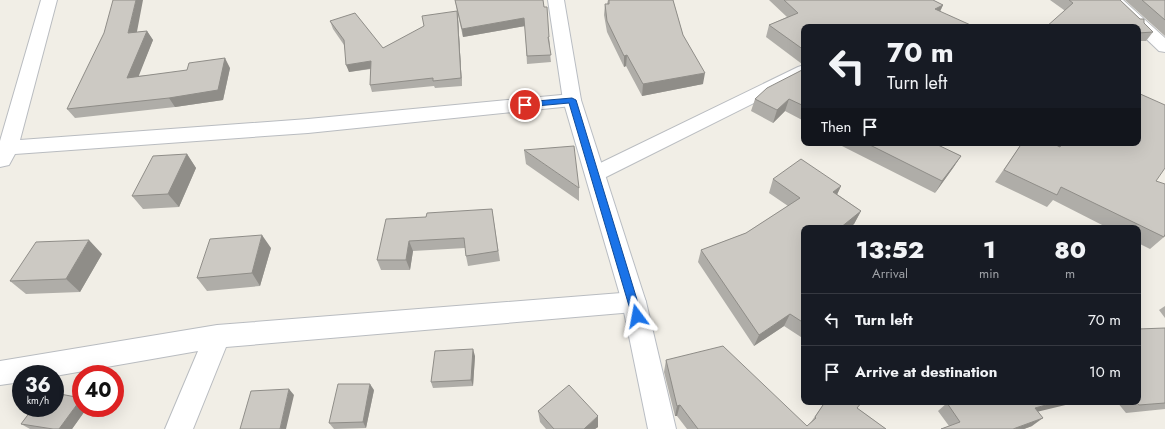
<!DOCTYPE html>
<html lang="en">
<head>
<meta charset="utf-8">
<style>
  :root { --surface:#171b24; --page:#20242c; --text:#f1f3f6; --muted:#9ea1a6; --line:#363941 }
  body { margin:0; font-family:Jost,sans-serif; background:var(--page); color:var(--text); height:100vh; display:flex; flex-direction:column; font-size:15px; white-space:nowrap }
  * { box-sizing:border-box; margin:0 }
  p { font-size:13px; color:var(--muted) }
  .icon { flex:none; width:22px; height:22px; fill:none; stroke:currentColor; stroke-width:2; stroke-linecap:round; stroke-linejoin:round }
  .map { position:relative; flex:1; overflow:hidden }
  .drawer { position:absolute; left:801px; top:225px; width:340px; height:180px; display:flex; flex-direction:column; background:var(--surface); border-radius:8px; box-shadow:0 4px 16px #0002 }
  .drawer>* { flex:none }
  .banner { position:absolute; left:801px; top:24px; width:340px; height:122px; border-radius:8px; box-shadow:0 4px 16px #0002; background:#171b24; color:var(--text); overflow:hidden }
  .speed { position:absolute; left:12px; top:365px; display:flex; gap:8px; font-size:20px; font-weight:700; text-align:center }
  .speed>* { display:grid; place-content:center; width:52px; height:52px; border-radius:50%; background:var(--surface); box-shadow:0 4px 16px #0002; line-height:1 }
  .speed small { font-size:10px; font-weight:400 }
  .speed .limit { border:6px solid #d22; background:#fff; color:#111 }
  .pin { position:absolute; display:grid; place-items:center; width:34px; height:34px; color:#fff; margin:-17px; border:2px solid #fff; border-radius:50%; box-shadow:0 1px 4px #0007 }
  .me { position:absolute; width:44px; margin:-22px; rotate:347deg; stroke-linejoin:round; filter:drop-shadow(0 0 3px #0008) }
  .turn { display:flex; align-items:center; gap:14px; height:84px; padding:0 20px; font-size:18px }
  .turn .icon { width:52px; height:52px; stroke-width:2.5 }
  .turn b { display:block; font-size:28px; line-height:34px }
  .then { display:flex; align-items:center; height:38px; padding:0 20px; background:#0003; gap:8px; font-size:15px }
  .eta { display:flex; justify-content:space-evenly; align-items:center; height:68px; text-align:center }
  .eta b { font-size:24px; font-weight:800; line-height:28px }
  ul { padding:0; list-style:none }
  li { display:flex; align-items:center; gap:12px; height:52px; padding:0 20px; border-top:1px solid var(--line) }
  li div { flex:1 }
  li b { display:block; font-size:15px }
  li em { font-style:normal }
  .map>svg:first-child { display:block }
</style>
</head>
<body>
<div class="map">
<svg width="1165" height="429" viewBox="0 0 1165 429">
  <rect width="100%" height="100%" fill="#f1eee6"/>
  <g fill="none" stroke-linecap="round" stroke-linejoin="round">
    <g stroke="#b9bcc0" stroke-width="2">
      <path id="street" d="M41 0H57L20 140 308 119 572 94 579 96 581 100 579 104 572 106 308 133 15 154 9 165 0 167V141Z
        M1106 0H1123L1165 38V52L1159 51 1138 31V27H1134Z
        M804 65V78L602 179 595 182 588 179 585 174 588 169 798 67Z
        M634 292 643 295 646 302 643 309 634 312 226 347 193 429H165L198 351 55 376V374H21V382L0 385V361L217 325Z"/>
    </g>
    <g stroke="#b9bdc3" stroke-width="2">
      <path id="secondary" d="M548 0H564L581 100 646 302 676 429H648L622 302 563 100Z"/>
    </g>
    <use href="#street" fill="#fff" fill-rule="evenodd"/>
    <use href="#secondary" fill="#fff" fill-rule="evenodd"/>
  </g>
  <path fill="#afada8" d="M455 0H543L549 37 550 45H549L551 62 527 64 525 26 463 37 457 11 458 18 462 86 435 88 434 86 372 92 370 85 371 69 349 72 344 45 333 29 330 21 383 48 457 11Z
    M608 0H673L683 35 703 84 642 96 626 66 624 67 607 32 604 15 605 4H607Z
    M769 0H933L943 5 940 12 804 27V64H802L766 37 769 25 787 17Z
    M1050 0H1120L1153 32 1146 41H1138V27L1064 10Z
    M1125 0H1165V36Z
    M147 31 153 40 138 76 230 68 223 100 175 107 75 118 67 109 137 32Z
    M804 69V121L785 111 773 123 751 111 755 99Z
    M836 143H943L940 147 961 156 953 168 935 193Z
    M1022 143 1058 146 1060 143H1138L1156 181 1164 237 1150 249 1138 243V228H1108L1053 200 1047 207 995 182Z
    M524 150 579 188V201L526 164Z
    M187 154 196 168 179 207 143 209 132 196Z
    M773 179 841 186 837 194 861 211 854 224 849 228H804V339L784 326 754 346 698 262 701 250 746 233 788 206 769 193Z
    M492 209 500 261 468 266 466 256 465 248 413 251 410 270H381L377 260 426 217Z
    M271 248 260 286 207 291 197 278Z
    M102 254 80 292 26 294 10 281Z
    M1165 306V318L1159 310Z
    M1165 328V409L1126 413 1117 402H1138Z
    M475 356 473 386 433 388 431 382Z
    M666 360 807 426 811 422 825 402 857 408 886 429H687L677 416H675L664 372Z
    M374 390 366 428 334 429 329 423Z
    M947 403 1038 412 1032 426 1024 429H941L949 426 938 411Z
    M81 408H87L72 429H30L21 424Z
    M538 411 598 427 595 429H546L540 422Z"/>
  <path fill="#8f8d88" d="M136 0H143L135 42 128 33Z
    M943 5 937 17 935 9Z
    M457 11 458 18 462 86 461 78Z
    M524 18 525 26 463 37 462 29Z
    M147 31 153 40 134 88 127 78Z
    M627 55 626 66 624 67V56Z
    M225 58 230 68 223 100 175 107 169 98Z
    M371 61 374 68 349 72 346 65Z
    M705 73 703 84 642 96 643 84Z
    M789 99 785 111 773 123 777 110Z
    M940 143H943L931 157 938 145Z
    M187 154 196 168 179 207 168 194Z
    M961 156 953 168 935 193 942 181Z
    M841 186 835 199 833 192Z
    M861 211 854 224 849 228H840Z
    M262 235 271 248 260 286 252 273Z
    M89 240 102 254 80 292 66 279Z
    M409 241 413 251 410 270 406 260Z
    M790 314 784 326 754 346 759 335Z
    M473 349 475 356 473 386 471 380Z
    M370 384 374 390 366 428 363 422Z
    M289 389 294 395 286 429H280Z
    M81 399V408H87L72 429H59Z
    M1057 402H1078L1024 415 1035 408Z
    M680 405 677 416H675L677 406Z
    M598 416V427L595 429H584Z
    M1043 418 1032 426 1024 429H1013Z"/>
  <path fill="#ccc9c3" stroke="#8f8d88" d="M113 0H136L128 33 147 31 127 78 187 70 189 63 225 58 218 90 169 98 67 109 104 33Z
    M455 0H543L544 7H547L549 37H548L551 55 527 56 524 18 462 29Z
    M609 0H673L683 35 705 73 643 84 627 55 624 56 607 21 605 4H609Z
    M784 0H933L943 5 935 9 975 27H804V50L769 25 798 13Z
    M1069 0H1120L1140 19H1144V23L1153 32 1138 33V27H1046L1073 3Z
    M1142 0H1165V20Z
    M457 11 461 78 433 81V78L370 85 371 61 346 65 344 40 330 21 355 13 383 48 424 26 422 16Z
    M804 69V106L789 99 777 110 755 99 767 88Z
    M1138 93 1165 105V168L1156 181 1165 184V234L1164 237 1061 187 1057 195 1004 170 1022 143H1052L1060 147 1062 143H1138Z
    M866 143H940L938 145 961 156 942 181Z
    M574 146 579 188 524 150Z
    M187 154 168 194 132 196 153 156Z
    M801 159 841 186 833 192 861 211 840 228H804V323L790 314 759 335 701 250 746 233 800 198 773 179Z
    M492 209 498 251 466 256 464 238 409 241 406 260H377L386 219 426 217 427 213Z
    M262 235 252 273 197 278 210 239Z
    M89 240 66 279 10 281 36 242Z
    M1165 328V403L1139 405 1136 402H1138V329Z
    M723 346 807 426 816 418 815 417 825 402H862L857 408 886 429H698L680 405 677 406 666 360Z
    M473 349 471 380 431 382 435 351Z
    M338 384H370L363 422 329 423Z
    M569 385 598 416 584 429H554L538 411Z
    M289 389 280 429H240L251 391Z
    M55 393 81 398V399L59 429H53L21 424 33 408H55Z
    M951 402H1057L1035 408 1043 418 1013 429H941L960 422 947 403Z"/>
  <path fill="#1a73e8" stroke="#114b97" d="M572 98 576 100 642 316 641 320 637 321 634 320 632 316 569 103 525 107 522 105 525 102Z"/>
</svg>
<div class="speed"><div>36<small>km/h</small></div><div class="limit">40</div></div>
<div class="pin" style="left:525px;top:105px;background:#d93025"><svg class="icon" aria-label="arrive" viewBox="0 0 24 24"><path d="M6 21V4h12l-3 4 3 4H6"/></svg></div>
<svg class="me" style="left:637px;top:316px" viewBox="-20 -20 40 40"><path d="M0-17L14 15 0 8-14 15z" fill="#1a73e8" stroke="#fff" stroke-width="4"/></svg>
<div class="banner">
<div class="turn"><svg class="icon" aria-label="left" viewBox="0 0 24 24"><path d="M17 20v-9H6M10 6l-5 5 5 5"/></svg><div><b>70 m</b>Turn left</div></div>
<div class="then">Then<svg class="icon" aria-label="arrive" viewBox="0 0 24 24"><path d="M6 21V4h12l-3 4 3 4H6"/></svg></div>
</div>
<section class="drawer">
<div class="eta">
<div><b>13:52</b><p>Arrival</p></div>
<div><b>1</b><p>min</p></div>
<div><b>80</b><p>m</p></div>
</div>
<ul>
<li><svg class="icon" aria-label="left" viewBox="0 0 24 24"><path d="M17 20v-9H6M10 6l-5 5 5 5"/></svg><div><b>Turn left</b></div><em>70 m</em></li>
<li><svg class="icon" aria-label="arrive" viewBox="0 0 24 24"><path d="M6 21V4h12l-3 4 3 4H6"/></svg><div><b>Arrive at destination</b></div><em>10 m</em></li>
</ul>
</section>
</div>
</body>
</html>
